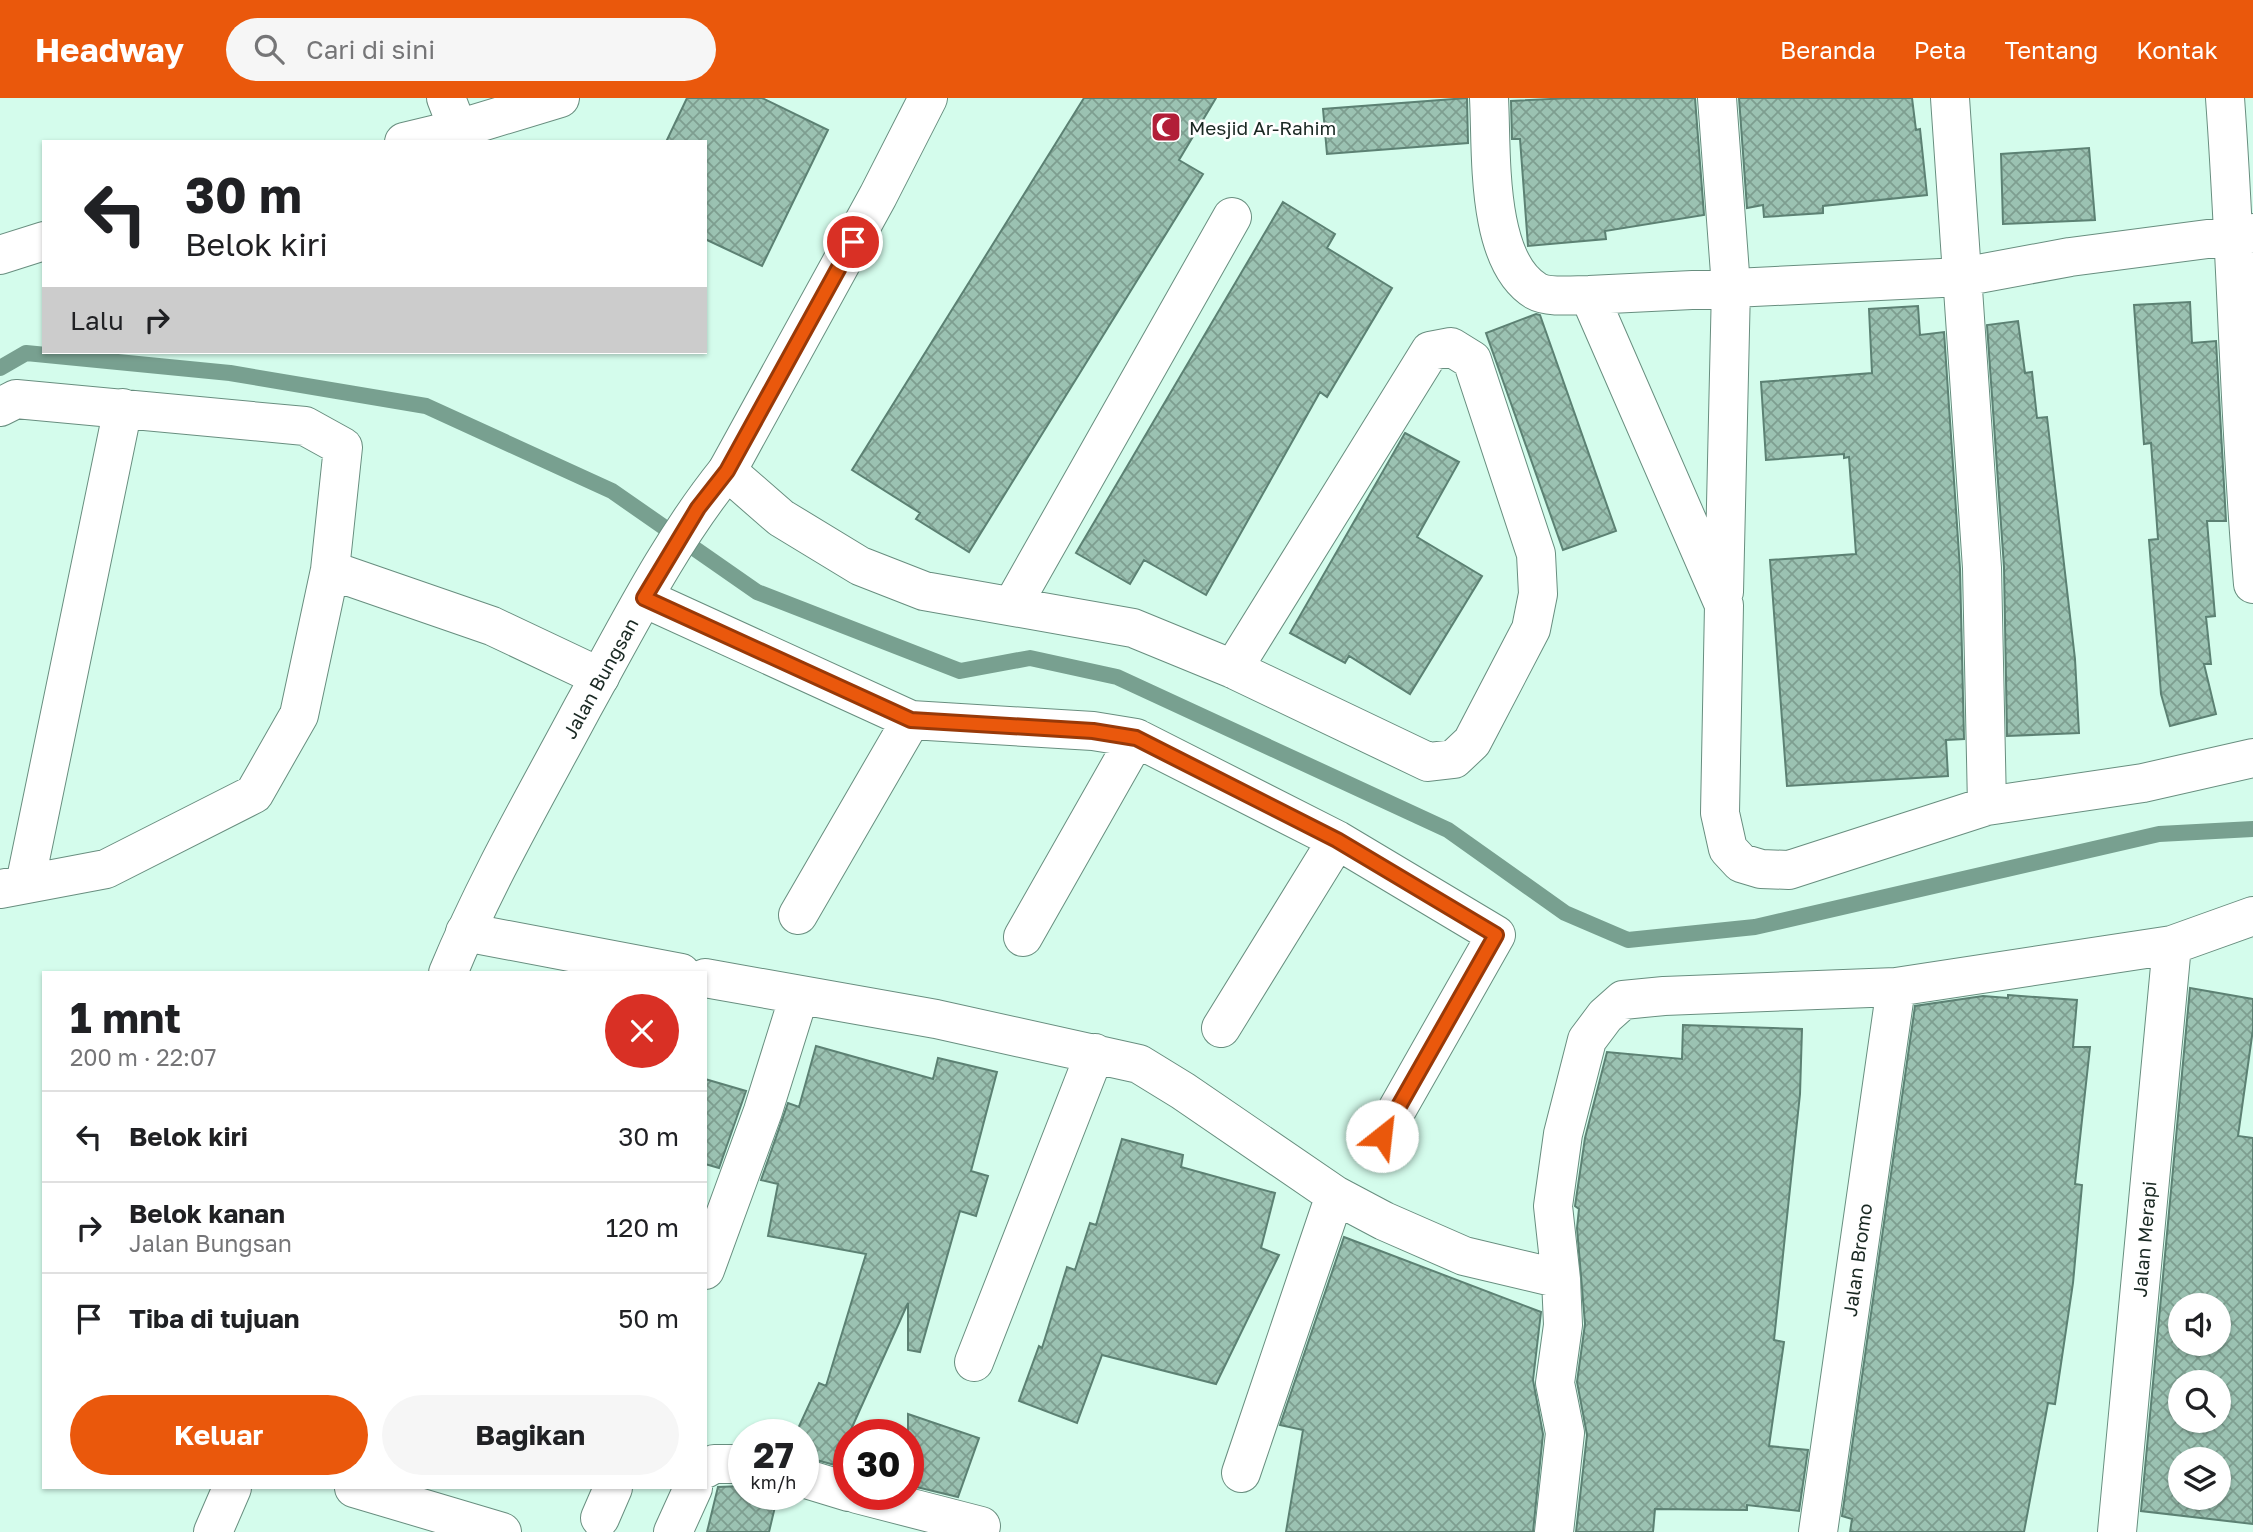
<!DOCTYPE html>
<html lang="id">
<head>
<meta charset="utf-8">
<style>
  :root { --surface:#fff; --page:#f6f6f6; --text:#202124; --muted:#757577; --line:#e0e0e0; --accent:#ea580c }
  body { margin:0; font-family:"Golos Text",sans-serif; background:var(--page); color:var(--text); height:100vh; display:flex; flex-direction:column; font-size:26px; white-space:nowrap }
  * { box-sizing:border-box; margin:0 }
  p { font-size:23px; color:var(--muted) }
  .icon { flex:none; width:38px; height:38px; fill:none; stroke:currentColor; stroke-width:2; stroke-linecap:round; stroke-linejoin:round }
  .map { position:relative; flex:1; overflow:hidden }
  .sheet { position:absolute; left:42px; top:873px; width:665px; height:518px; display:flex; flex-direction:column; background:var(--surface); border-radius:0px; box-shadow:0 2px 5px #0004 }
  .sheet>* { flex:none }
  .hud { position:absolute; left:42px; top:42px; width:665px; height:214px; border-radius:0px; box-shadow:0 2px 5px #0004; background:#fff; color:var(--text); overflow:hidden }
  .fabs { position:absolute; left:2168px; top:1195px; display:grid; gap:14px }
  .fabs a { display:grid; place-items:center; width:63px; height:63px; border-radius:50%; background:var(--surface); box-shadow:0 2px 5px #0004; font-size:35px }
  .speed { position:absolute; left:728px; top:1321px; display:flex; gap:14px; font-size:35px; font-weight:700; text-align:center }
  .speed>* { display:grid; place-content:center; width:91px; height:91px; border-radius:50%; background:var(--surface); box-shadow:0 2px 5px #0004; line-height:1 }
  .speed small { font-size:18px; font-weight:400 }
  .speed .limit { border:10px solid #d22; background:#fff; color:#111 }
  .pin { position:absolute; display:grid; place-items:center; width:60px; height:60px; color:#fff; margin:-30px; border:4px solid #fff; border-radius:50%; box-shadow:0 2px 7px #0007 }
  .me { position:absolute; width:77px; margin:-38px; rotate:29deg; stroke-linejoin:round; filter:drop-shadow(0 0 5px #0008) }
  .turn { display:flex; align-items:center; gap:24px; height:147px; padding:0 28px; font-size:32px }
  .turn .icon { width:91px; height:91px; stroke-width:2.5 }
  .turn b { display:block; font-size:49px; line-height:60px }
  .then { display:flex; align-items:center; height:66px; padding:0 28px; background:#0003; gap:14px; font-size:26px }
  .round { display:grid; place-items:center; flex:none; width:74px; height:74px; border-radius:37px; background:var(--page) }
  .head { display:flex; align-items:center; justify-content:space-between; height:119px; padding:0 28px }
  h1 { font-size:42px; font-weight:700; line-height:52px }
  .primary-button { display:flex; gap:14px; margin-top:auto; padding:14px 28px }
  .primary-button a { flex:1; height:80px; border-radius:42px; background:var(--accent); color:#fff; font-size:28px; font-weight:700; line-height:80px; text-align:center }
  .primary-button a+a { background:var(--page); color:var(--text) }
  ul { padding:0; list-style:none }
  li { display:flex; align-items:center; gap:21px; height:91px; padding:0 28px; border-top:2px solid var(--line) }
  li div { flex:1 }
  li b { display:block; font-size:26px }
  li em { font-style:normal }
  header { display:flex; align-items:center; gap:42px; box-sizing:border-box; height:98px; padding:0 35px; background:var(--accent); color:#fff }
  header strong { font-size:33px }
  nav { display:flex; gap:38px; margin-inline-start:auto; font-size:24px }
  .search { width:490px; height:63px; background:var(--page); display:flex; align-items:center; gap:18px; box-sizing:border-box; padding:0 24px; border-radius:38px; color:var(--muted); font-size:26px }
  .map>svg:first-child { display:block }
</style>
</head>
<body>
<header>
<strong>Headway</strong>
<div class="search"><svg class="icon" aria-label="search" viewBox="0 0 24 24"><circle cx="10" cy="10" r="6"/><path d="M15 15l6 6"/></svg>Cari di sini</div>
<nav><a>Beranda</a><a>Peta</a><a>Tentang</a><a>Kontak</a></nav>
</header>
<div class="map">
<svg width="2253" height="1434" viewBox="0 0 2253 1434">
  <defs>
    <pattern id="building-cross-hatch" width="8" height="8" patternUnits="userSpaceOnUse" patternTransform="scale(1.75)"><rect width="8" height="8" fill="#9bc2b2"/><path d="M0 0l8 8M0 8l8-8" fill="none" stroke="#7e9e90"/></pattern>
  </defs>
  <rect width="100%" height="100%" fill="#d4fcec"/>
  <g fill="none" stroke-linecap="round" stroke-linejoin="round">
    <path stroke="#78a090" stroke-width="16" d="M0 270 26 255 230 275 426 308 612 393 757 494 960 573 1030 560 1117 579 1448 732 1565 815 1628 842 1755 829 2159 736 2253 731"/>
  </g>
  <path fill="url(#building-cross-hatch)" stroke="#5c8173" stroke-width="2" fill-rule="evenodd" d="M687 0H762L828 32 762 168 705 141V44H666Z
    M1084 0H1216L1179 62 1203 76 969 454 916 421 920 415 852 372Z
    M1467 0 1468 45 1327 56 1323 11Z
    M1570 0H1695L1704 117 1605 133 1606 141 1528 148 1520 41H1512L1511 3Z
    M1739 0H1912L1916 32 1920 31 1927 97 1823 108V115L1764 119 1763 107 1747 110Z
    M2089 50 2095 122 2003 126 2001 56Z
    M1283 104 1335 136 1327 150 1392 190 1327 299 1320 294 1206 497 1144 462 1130 486 1076 455Z
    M2190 204 2192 245 2216 243 2226 423H2207L2215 518 2206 519 2211 566H2204L2216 616 2170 628 2161 596 2149 442 2158 441 2151 345 2144 346 2134 207Z
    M1918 208 1920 237 1944 234 1960 471 1964 641 1946 642 1948 678 1787 688 1770 462 1856 456 1849 359 1844 360V356L1766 362 1761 284 1872 275 1869 211Z
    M1536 216 1540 217 1616 433 1563 452 1486 235Z
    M2018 223 2025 275 2032 274 2037 320 2047 319 2075 561 2079 635 2007 638 2004 469 1987 227Z
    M1405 335 1459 364 1417 439 1482 478 1410 596 1349 558 1345 565 1290 535Z
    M2190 890 2253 901V931L2238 1038 2253 1040V1426L2141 1413ZM2180 1208H2219V1246H2180ZM2180 1284H2219V1323H2180ZM2180 1362H2219V1400H2180Z
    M2008 897 2077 902 2073 949H2090L2075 1086 2082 1087 2073 1185 2055 1306 2048 1305 2024 1434H1850L1852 1421 1842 1418 1915 908 1983 898 2008 900Z
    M1683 927 1802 931 1800 996 1774 1242 1784 1244 1769 1348 1808 1352 1799 1413 1747 1407V1412L1655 1411 1653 1434H1576L1587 1337 1577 1284 1585 1226 1577 1130 1579 1111 1575 1108 1585 1040 1607 954 1682 961Z
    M816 948 933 981 938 960 997 974 971 1073 988 1078 976 1118 960 1113 920 1254 908 1252V1205L835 1367 805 1359 807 1352 803 1350V1337H795L819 1285 826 1288 866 1156 768 1138 778 1086 761 1082 788 1005 799 1009Z
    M705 981 746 993 719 1070 705 1066Z
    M1122 1041 1183 1057 1181 1069 1275 1095 1261 1150 1279 1157 1216 1286 1102 1257 1077 1325 1019 1303 1039 1248 1042 1250 1067 1169 1075 1172 1090 1125 1096 1127Z
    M1344 1139 1541 1214 1533 1282 1543 1336 1533 1434H1286L1303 1332 1280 1327Z
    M908 1316 979 1340 958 1399 908 1387Z
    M743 1388 744 1396H778L769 1434H707L718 1389Z"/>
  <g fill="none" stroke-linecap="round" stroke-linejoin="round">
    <g stroke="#688e7f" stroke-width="40">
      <path id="minor" d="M446 0 458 31
        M1489 0C1492 53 1485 162 1536 193 1548 200 1575 197 1589 197L1962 179 2070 159 2253 135
        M1717 0 1731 189 1724 494
        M1950 0 1982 470 1987 708
        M2225 0C2237 162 2239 324 2253 486
        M1589 197 1724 507 1720 715 1728 751 1741 765 1761 771 1789 772 1987 708 2143 685 2253 660
        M0 309 16 301 305 328 343 349 330 472 299 617 254 696 106 771 0 791
        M727 373 781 420 860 468 924 493 1133 530 1233 571 1428 664 1454 661 1472 644 1531 531 1538 496 1536 456 1472 262 1451 249 1430 253 1233 571
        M330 472 492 528 600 579
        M644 500 911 622 1093 633 1136 640 1337 742 1496 837 1382 1038
        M1012 508 1232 119
        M25 786 123 310
        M798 817 911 622
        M465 834 681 875
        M1023 839 1136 640
        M705 880 936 921 1139 966 1183 993 1335 1097 1384 1123 1464 1158 1561 1181 1553 1108 1563 1036 1587 942 1605 918 1623 902 1664 898 1896 889 2172 847 2253 818
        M1221 930 1337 742
        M705 1172 763 1013 799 898
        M974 1264 1095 955
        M705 1371 714 1366H744
        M1241 1375 1335 1097
        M803 1380 849 1394
        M354 1390 502 1434
        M857 1396 981 1428
        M600 1420 613 1390
        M673 1434 693 1390
        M1554 1434 1565 1335 1555 1285 1563 1227 1561 1181
        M1818 1434 1896 889
        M2117 1434 2172 847"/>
    </g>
    <g stroke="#688e7f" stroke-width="40">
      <path id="tertiary" d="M404 44 458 31 560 0
        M0 157 44 143
        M448 875C486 783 536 697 583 609 628 528 669 445 727 373L878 98 928 0
        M213 1434 232 1390"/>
    </g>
    <use href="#minor" stroke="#fff" stroke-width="38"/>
    <use href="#tertiary" stroke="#fff" stroke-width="38"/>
  </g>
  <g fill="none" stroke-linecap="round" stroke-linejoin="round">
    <g stroke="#983908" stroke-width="18">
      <path id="route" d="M853 144 727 373 698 410 644 500 911 622 1093 633 1136 640 1337 742 1496 837 1382 1038"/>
    </g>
    <use href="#route" stroke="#ea580c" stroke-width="12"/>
  </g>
  <defs>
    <g id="mosque-square" transform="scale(1.575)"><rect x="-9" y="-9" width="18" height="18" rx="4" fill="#b21f38" stroke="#fff"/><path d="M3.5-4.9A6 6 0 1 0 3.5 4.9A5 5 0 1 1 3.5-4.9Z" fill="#fff"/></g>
  </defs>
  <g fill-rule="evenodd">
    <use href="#mosque-square" x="1166" y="29"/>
  </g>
  <g text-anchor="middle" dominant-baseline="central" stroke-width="5" stroke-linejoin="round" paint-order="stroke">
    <g font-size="19" fill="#192822" stroke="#fff" text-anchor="start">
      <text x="1189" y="29">Mesjid Ar-Rahim</text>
    </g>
    <g font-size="19" fill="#192822" stroke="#fff">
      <text transform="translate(600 580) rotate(-61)">Jalan Bungsan</text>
      <text transform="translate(2144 1141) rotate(-85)">Jalan Merapi</text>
      <text transform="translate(1857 1162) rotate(-82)">Jalan Bromo</text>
    </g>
  </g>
</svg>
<div class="fabs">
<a><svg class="icon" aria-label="sound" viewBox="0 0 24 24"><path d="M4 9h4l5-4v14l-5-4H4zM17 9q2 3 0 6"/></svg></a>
<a><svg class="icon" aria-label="search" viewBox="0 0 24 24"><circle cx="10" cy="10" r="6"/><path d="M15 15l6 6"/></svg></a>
<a><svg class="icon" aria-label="layers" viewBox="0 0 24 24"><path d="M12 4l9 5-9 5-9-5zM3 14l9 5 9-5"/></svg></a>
</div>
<div class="speed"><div>27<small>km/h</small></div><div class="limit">30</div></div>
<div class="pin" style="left:853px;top:144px;background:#d93025"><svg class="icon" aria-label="arrive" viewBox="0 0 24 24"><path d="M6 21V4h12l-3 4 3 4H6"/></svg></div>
<svg class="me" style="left:1382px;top:1038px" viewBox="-20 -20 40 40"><circle r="19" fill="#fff"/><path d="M0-13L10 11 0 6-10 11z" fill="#ea580c"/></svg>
<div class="hud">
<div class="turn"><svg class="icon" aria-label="left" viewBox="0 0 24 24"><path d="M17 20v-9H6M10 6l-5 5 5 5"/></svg><div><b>30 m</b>Belok kiri</div></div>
<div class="then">Lalu<svg class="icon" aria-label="right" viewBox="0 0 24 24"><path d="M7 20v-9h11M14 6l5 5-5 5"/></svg></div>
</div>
<section class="sheet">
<div class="head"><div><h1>1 mnt</h1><p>200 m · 22:07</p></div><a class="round" style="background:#d93025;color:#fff"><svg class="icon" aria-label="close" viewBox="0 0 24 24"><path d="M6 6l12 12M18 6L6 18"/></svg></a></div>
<ul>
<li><svg class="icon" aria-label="left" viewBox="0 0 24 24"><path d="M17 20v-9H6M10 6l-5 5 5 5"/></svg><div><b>Belok kiri</b></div><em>30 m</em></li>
<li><svg class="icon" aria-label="right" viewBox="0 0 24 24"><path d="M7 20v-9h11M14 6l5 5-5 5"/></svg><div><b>Belok kanan</b><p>Jalan Bungsan</p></div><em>120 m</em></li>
<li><svg class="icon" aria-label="arrive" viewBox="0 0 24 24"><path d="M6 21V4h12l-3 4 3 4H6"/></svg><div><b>Tiba di tujuan</b></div><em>50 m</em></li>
</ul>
<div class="primary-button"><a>Keluar</a><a>Bagikan</a></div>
</section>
</div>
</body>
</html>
